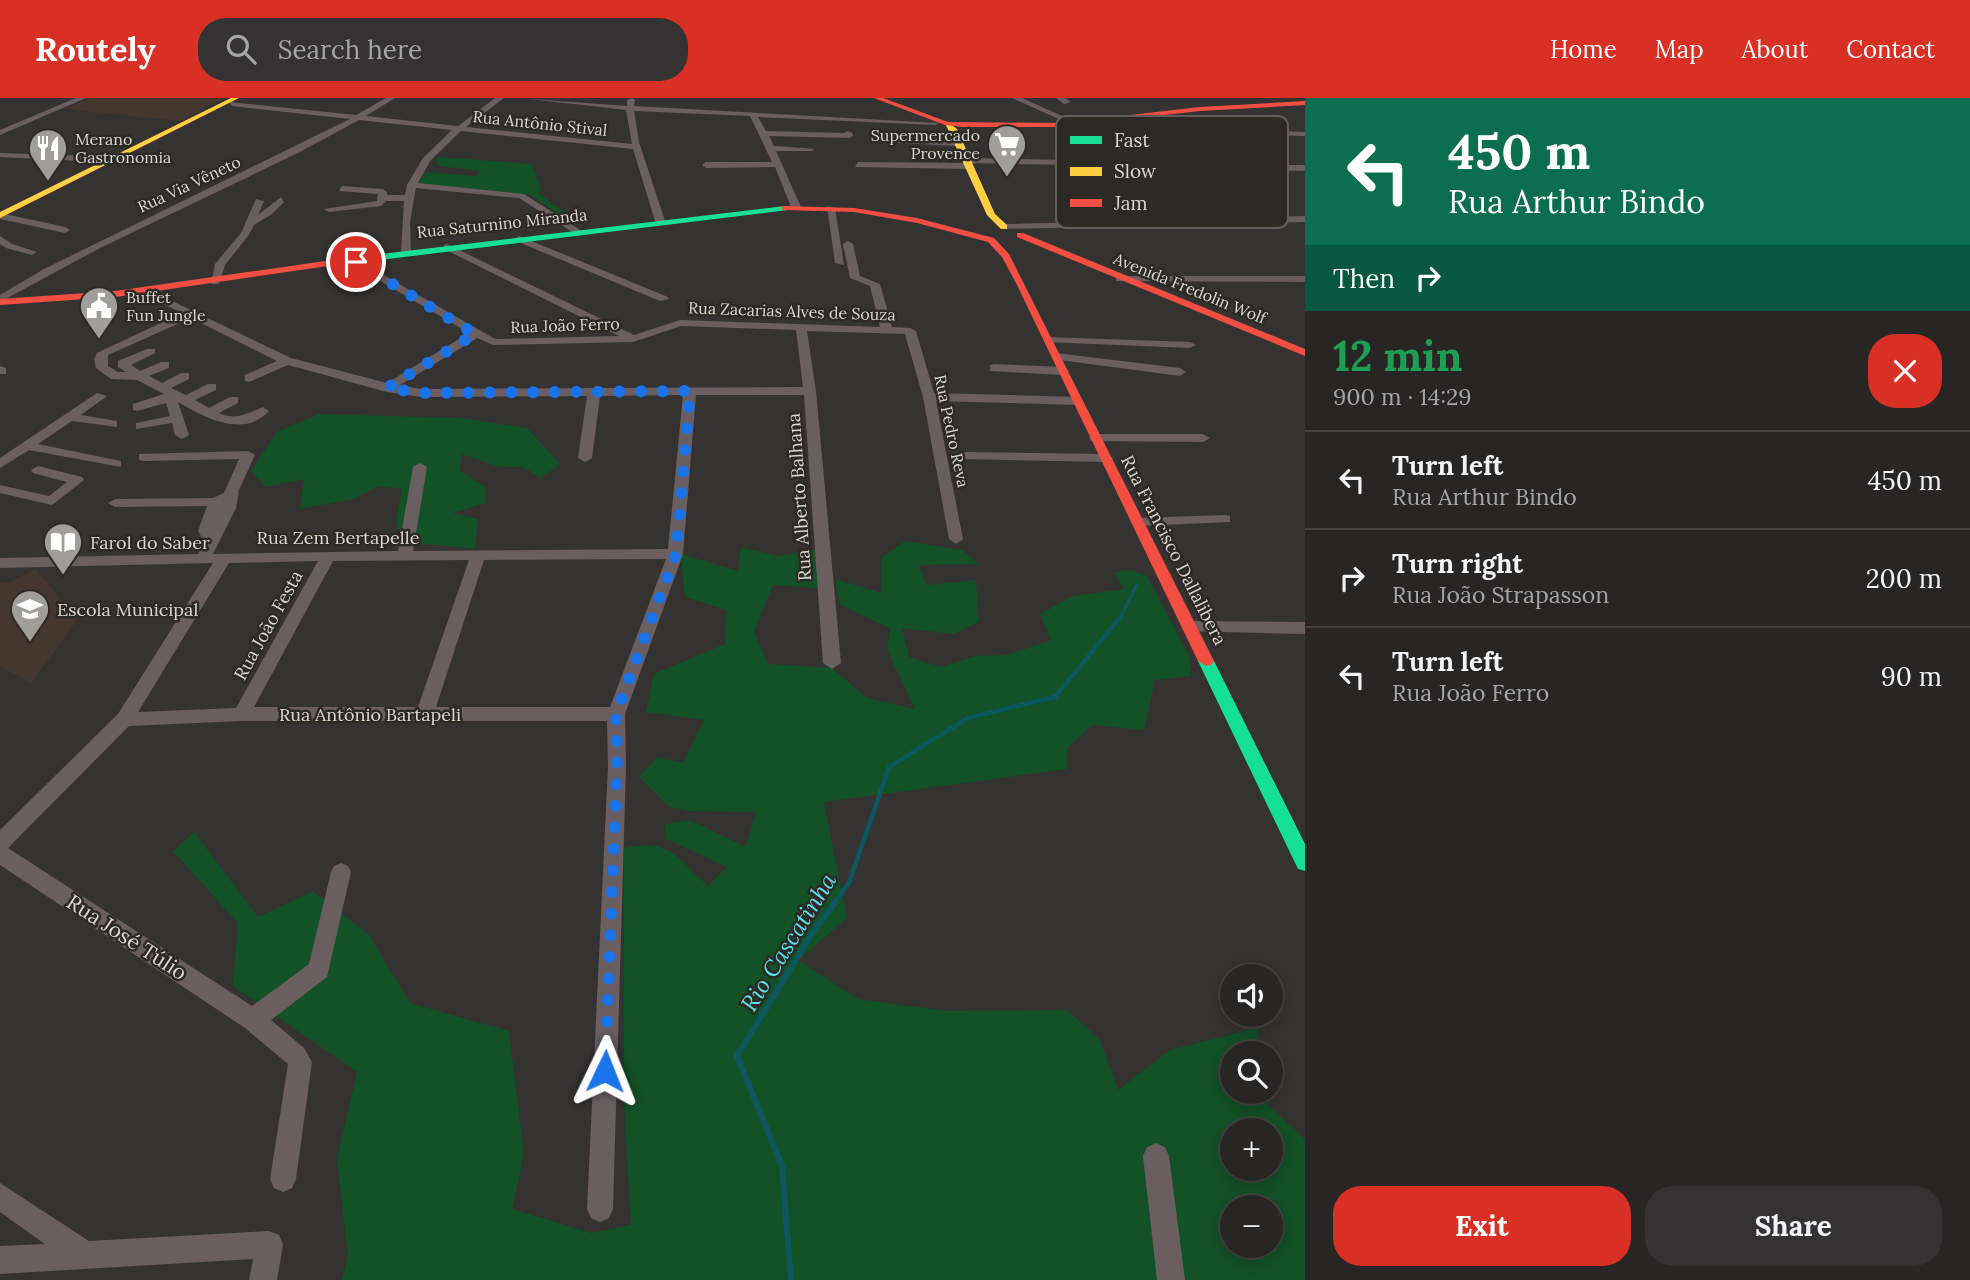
<!DOCTYPE html>
<html lang="en">
<head>
<meta charset="utf-8">
<style>
  :root { --surface:#282625; --page:#343232; --text:#f1f3f6; --muted:#a5a5a7; --line:#444342; --accent:#d93025 }
  body { margin:0; font-family:Lora,serif; background:var(--page); color:var(--text); height:100vh; display:flex; flex-direction:column; font-size:26px; white-space:nowrap }
  * { box-sizing:border-box; margin:0 }
  p { font-size:23px; color:var(--muted) }
  .icon { flex:none; width:38px; height:38px; fill:none; stroke:currentColor; stroke-width:2; stroke-linecap:round; stroke-linejoin:round }
  .map { position:relative; flex:1; overflow:hidden }
  .side { display:flex; flex-direction:column; background:var(--surface); width:665px }
  .side>* { flex:none }
  .guide { background:#0b6e4f; color:#fff; overflow:hidden }
  .fabs { position:absolute; left:1220px; top:866px; display:grid; gap:14px }
  .fabs a { display:grid; place-items:center; width:63px; height:63px; border-radius:50%; background:var(--surface); box-shadow:0 4px 18px #0003,0 0 0 2px var(--line); font-size:35px }
  .pin { position:absolute; display:grid; place-items:center; width:60px; height:60px; color:#fff; margin:-30px; border:4px solid #fff; border-radius:50%; box-shadow:0 2px 7px #0007 }
  .me { position:absolute; width:77px; margin:-38px; rotate:2deg; stroke-linejoin:round; filter:drop-shadow(0 0 5px #0008) }
  .turn { display:flex; align-items:center; gap:24px; height:147px; padding:0 28px; font-size:32px }
  .turn .icon { width:91px; height:91px; stroke-width:2.5 }
  .turn b { display:block; font-size:49px; line-height:60px }
  .then { display:flex; align-items:center; height:66px; padding:0 28px; background:#0003; gap:14px; font-size:26px }
  .round { display:grid; place-items:center; flex:none; width:74px; height:74px; border-radius:28px; background:var(--page) }
  .overview { display:flex; align-items:center; justify-content:space-between; height:119px; padding:0 28px }
  h1 { font-size:42px; font-weight:800; line-height:52px; color:#1e9e55 }
  .primary-button { display:flex; gap:14px; margin-top:auto; padding:14px 28px }
  .primary-button a { flex:1; height:80px; border-radius:28px; background:var(--accent); color:#fff; font-size:28px; font-weight:800; line-height:80px; text-align:center }
  .primary-button a+a { background:var(--page); color:var(--text) }
  ul { padding:0; list-style:none }
  li { display:flex; align-items:center; gap:21px; height:98px; padding:0 28px; border-top:2px solid var(--line) }
  li div { flex:1 }
  li b { display:block; font-size:26px }
  li em { font-style:normal }
  header { display:flex; align-items:center; gap:42px; box-sizing:border-box; height:98px; padding:0 35px; background:var(--accent); color:#fff }
  header strong { font-size:33px }
  nav { display:flex; gap:38px; margin-inline-start:auto; font-size:24px }
  .search { width:490px; height:63px; background:var(--page); display:flex; align-items:center; gap:18px; box-sizing:border-box; padding:0 24px; border-radius:28px; color:var(--muted); font-size:26px }
  main { display:flex; flex:1; min-height:0 }
  .map>svg:first-child { display:block }
</style>
</head>
<body>
<header>
<strong>Routely</strong>
<div class="search"><svg class="icon" aria-label="search" viewBox="0 0 24 24"><circle cx="10" cy="10" r="6"/><path d="M15 15l6 6"/></svg>Search here</div>
<nav><a>Home</a><a>Map</a><a>About</a><a>Contact</a></nav>
</header>
<main>
<div class="map">
<svg width="1305" height="1182" viewBox="0 0 1305 1182">
  <rect width="100%" height="100%" fill="#353331"/>
  <path fill="#46372e" d="M90 0H225L180 23 65 11Z
    M36 471 77 522 31 585 0 568V484L8 485Z"/>
  <path fill="#135126" fill-rule="evenodd" d="M438 59 532 66 541 93 538 95 578 124 573 127 531 97 418 85 427 74 477 78 481 73 437 68Z
    M319 316 461 320 527 330 560 366 541 380 523 369H499L462 356 459 372 486 389 485 405 453 415 478 421 475 451 399 443 396 421 402 391 378 388 354 401 300 411 304 381 266 389 251 373 277 334Z
    M905 443 962 452 979 466 919 467 926 487 976 482 979 524 953 536 902 530 909 559 941 569 976 558 1007 557 1051 542 1040 516 1073 498 1124 491 1114 474 1131 472 1147 478 1189 558 1191 578 1155 582 1144 632 1092 627 1067 650V671L824 704 847 820 798 862 858 901 946 913 1067 912 1100 942 1118 992 1170 952 1257 930 1260 955 1232 956V994H1266L1268 1007 1305 1041V1182H342L348 1157 337 1061 357 974 233 888 238 825 173 753 194 734 258 819 313 793 369 837 410 905 509 933 524 1056 512 1111 591 1135 631 1127 624 1004V750C670 740 676 759 708 788L727 769 666 741V726L690 722 746 749 756 714 686 713 668 708 639 679 657 659 683 665 704 622 646 614 654 576 725 546 726 512 685 499 681 456 738 473 741 449 778 458 823 450 817 490 773 487 754 534 768 566 832 570 867 600 915 611 887 552 890 530 840 507 835 481 882 495V459ZM1232 1032H1270V1071H1232ZM1232 1110H1270V1148H1232Z"/>
  <g fill="none" stroke-linecap="round" stroke-linejoin="round">
    <path stroke="#0d585e" stroke-width="3.5" d="M1121 519 1136 488"/>
    <path stroke="#0d585e" stroke-width="4.5" d="M833 806 849 785 889 669 968 620 1055 599 1122 517"/>
    <path stroke="#0d585e" stroke-width="6" d="M791 1182 782 1068 737 958 811 837 835 805"/>
    <path fill="#6a5e61" fill-rule="evenodd" d="M76 0H86L0 37V32Z
      M386 0H395L366 18 458 28 495 0H504L466 29 632 46 626 12 530 1 627 8V2L632 0 635 2 634 8 939 25 935 27 758 19 766 33 844 35 848 33 852 35 853 38 849 40 769 38 774 48 815 51 811 53H776L801 109 796 112 791 109 775 69 706 70 702 67 706 64H772L750 18 634 13 639 44 665 123 660 126 655 123 633 51 461 33 430 63 418 85 524 96 585 135 577 137 519 100 416 90 410 124 411 154 406 157 401 154 404 103H386L381 108 329 114 324 111 377 103 378 96 339 93 342 88 383 91 387 94V97H405L407 87 423 60 452 32 359 22 298 55 100 150 0 204V197L44 171 350 21 232 8 229 4 356 17Z
      M1012 0H1022L1080 26 1305 34V38L1240 36 1270 67H1305V73L1198 70 1244 120 1305 118V124L1001 131V127L1004 126 1127 123 1067 67 966 65 963 60 1261 66 1230 36 1079 30ZM1077 67 1189 70 1234 120 1138 123Z
      M1056 0H1065L1071 4 1064 6Z
      M879 40 959 44 963 46 959 48 876 44Z
      M0 55 121 59 125 62 121 65 0 59Z
      M858 64 969 65 973 68 969 71 855 69Z
      M281 99 284 104 272 116 254 127 248 138 225 167 219 186H211L215 166 241 135 256 101 264 103 258 117Z
      M827 108 835 110 844 167 835 165Z
      M0 115 65 129 70 132 65 135 0 121Z
      M0 138 12 146 37 154 32 157 6 150 0 146Z
      M519 138 668 199 669 201 660 203 516 143 514 141Z
      M848 143 853 146 860 178 880 186 892 229 910 230 916 233 934 295 1077 299 1083 303 1077 307 936 303 963 441 956 446 949 441 923 299 905 236 807 233 816 293 841 565 832 571 823 565 804 297H696L683 456 625 616 626 668 613 1111 609 1120 600 1124 591 1120 587 1111 608 668 607 623H241L129 628 8 750 252 908 309 866 331 774 334 768 341 765 348 768 351 774 327 879 271 922 304 950 312 964 296 1081 292 1090 283 1094 274 1090 270 1081 288 966 245 930 0 767V732L118 616 213 465 0 470V460L198 456 204 444 198 433 207 408 115 409 108 405 115 401 213 400 224 395 239 361 144 363 139 362V356L248 353 255 357 239 392 236 410 213 456 398 453 413 369 420 365 427 369 413 453 668 451 683 297 600 298 592 360 585 364 578 360 587 298 421 299 387 294 288 267 249 284 245 283V277L277 263 191 220 108 257V268L118 274H126L118 269V263L147 251H155V255L131 267 140 273 161 264H169V270L149 278 162 285 181 275H189V281L171 290 186 297 208 286H216V292L195 302 209 310 230 299H238V305L219 315C235 323 248 315 263 309L269 313C243 341 204 319 178 304L189 337 182 341 175 337 172 325 136 331V325L170 318 166 305 137 313 133 312V306L164 296 137 282 111 281 96 270 94 261 97 255 182 215 139 194 138 192 143 189 291 260 387 285 469 235 348 164V160L352 159 495 241 619 238 444 151V147L447 146 634 237 680 222 880 229 870 188 850 180 843 146ZM681 228 796 232 803 289 421 291 400 287 477 240 493 247 633 244ZM666 461 610 609H436L484 462ZM469 462 418 609H254L333 463ZM318 463 236 610 138 614 229 465Z
      M1120 178H1305V184L1116 183V179Z
      M1048 239 1190 244 1196 247 1190 250 1044 244V240Z
      M1056 255 1180 270 1186 274 1180 278 1052 261V257Z
      M994 266 1063 269 1069 273 1063 277 990 273V267Z
      M0 268 6 270V276H0Z
      M97 295 107 298 81 317 117 323V329L72 323 38 346 121 363V369L29 352 0 370V360Z
      M1096 336H1203L1210 340 1203 344 1091 343 1089 340Z
      M965 354 1106 356 1113 360 1106 364 960 361V355Z
      M38 368 82 379 84 382 52 407 0 395V387L49 398 67 384 33 375 31 372Z
      M1225 417 1230 418V424L1137 428 1130 424 1137 420Z
      M1191 523 1305 524V536L1185 533 1183 529 1185 525Z
      M1156 1045 1165 1049 1169 1058 1185 1182H1157L1143 1058 1147 1049Z
      M0 1085 89 1143 269 1133 279 1137 283 1147 277 1182H249L253 1161 0 1176V1148L45 1146 0 1114Z"/>
    <path fill="#16e098" fill-rule="evenodd" d="M785 108H788V112L339 167 334 164 339 161Z
      M1206 558 1214 563 1305 746V773L1298 771 1198 563Z"/>
    <path fill="#ffcf43" fill-rule="evenodd" d="M231 0H239L0 120V114Z
      M945 25H949L957 31 995 116 1007 127V131H1001L987 117Z"/>
    <path fill="#f24e42" fill-rule="evenodd" d="M874 0H883L948 24 1060 25 1200 9 1305 3V7L1200 13 1060 29H962L945 27Z
      M785 108 854 110 917 120 994 140 1009 156 1214 563 1211 567 1206 568 1198 563 1016 185 1002 159 988 144 917 125 854 114 782 112V108Z
      M1017 135H1023L1305 251V258L1017 139Z
      M339 161 344 164 342 166 115 199 0 207V201L115 193Z"/>
  </g>
  <g fill="none" stroke-linecap="round" stroke-linejoin="round">
    <path stroke="#1a73e8" stroke-width="12" stroke-dasharray="0 21.6" d="M356 164 475 236 387 290 421 295 690 293 676 456 616 616 617 668 605 973"/>
  </g>
  <defs>
    <g id="supermarket-pin" transform="scale(2.0125)"><path d="M0 17L-7.5 6A9.5 9.5 0 1 1 7.5 6Z" fill="#a09e9a" stroke="#2d2a25"/><path d="M-6-5.5h2.5l.6 2H6L4.5 2H-2.5L-4.4-4H-6ZM-1.5 3.2a1.3 1.3 0 1 0 .1 0ZM3 3.2a1.3 1.3 0 1 0 .1 0Z" fill="#fff"/></g>
    <g id="restaurant-pin" transform="scale(2.0125)"><path d="M0 17L-7.5 6A9.5 9.5 0 1 1 7.5 6Z" fill="#a09e9a" stroke="#2d2a25"/><path d="M-5-6h1v4h1v-4h1v4h1v-4h1v5L-1.5 .5V6h-2V.5L-5-1ZM5-6V6H3V1.5H1.5Q1.5-4 5-6Z" fill="#fff"/></g>
    <g id="civic-pin" transform="scale(2.0125)"><path d="M0 17L-7.5 6A9.5 9.5 0 1 1 7.5 6Z" fill="#a09e9a" stroke="#2d2a25"/><path d="M-.6-6.5H3V-4.5H.6V-3L4-1V1h2V6H-6V1h2V-1L-.6-3ZM-1.2 2.5V6h2.4V2.5Z" fill="#fff"/></g>
    <g id="library-pin" transform="scale(2.0125)"><path d="M0 17L-7.5 6A9.5 9.5 0 1 1 7.5 6Z" fill="#a09e9a" stroke="#2d2a25"/><path d="M-6-4Q-3-5.5-.7-3.5V5Q-3 3-6 4ZM6-4Q3-5.5 .7-3.5V5Q3 3 6 4Z" fill="#fff"/></g>
    <g id="school-pin" transform="scale(2.0125)"><path d="M0 17L-7.5 6A9.5 9.5 0 1 1 7.5 6Z" fill="#a09e9a" stroke="#2d2a25"/><path d="M0-5L7-2L0 1L-7-2ZM-4 1L0 2.5L4 1V4Q0 6-4 4Z" fill="#fff"/></g>
  </defs>
  <g fill-rule="evenodd">
    <use href="#supermarket-pin" x="1007" y="46"/>
    <use href="#restaurant-pin" x="48" y="50"/>
    <use href="#civic-pin" x="99" y="208"/>
    <use href="#library-pin" x="63" y="444"/>
    <use href="#school-pin" x="30" y="511"/>
  </g>
  <g text-anchor="middle" dominant-baseline="central" stroke-width="5" stroke-linejoin="round" paint-order="stroke">
    <g font-size="16" fill="#d9d7d3" stroke="#2d2a25">
      <text transform="translate(540 25) rotate(6)">Rua Antônio Stival</text>
      <text transform="translate(189 86) rotate(-25)">Rua Via Vêneto</text>
      <text transform="translate(502 125) rotate(-6)">Rua Saturnino Miranda</text>
      <text transform="translate(1190 190) rotate(22)">Avenida Fredolin Wolf</text>
      <text transform="translate(792 213) rotate(2)">Rua Zacarias Alves de Souza</text>
      <text transform="translate(565 227) rotate(-2)">Rua João Ferro</text>
      <text transform="translate(952 333) rotate(78)">Rua Pedro Reva</text>
    </g>
    <g font-size="16" fill="#d9d7d3" stroke="#2d2a25" text-anchor="start">
      <text x="980" y="37" text-anchor="end">Supermercado<tspan x="980" dy="18">Provence</tspan></text>
      <text x="75" y="41">Merano<tspan x="75" dy="18">Gastronomia</tspan></text>
      <text x="126" y="199">Buffet<tspan x="126" dy="18">Fun Jungle</tspan></text>
    </g>
    <g font-size="18" fill="#d9d7d3" stroke="#2d2a25">
      <text transform="translate(799 399) rotate(-94)">Rua Alberto Balhana</text>
      <text x="338" y="439">Rua Zem Bertapelle</text>
      <text transform="translate(1174 452) rotate(63)">Rua Francisco Dallalibera</text>
      <text transform="translate(268 527) rotate(-61)">Rua João Festa</text>
      <text x="370" y="616">Rua Antônio Bartapeli</text>
    </g>
    <g font-size="18" fill="#d9d7d3" stroke="#2d2a25" text-anchor="start">
      <text x="90" y="444">Farol do Saber</text>
      <text x="57" y="511">Escola Municipal</text>
    </g>
    <g font-size="21" fill="#d9d7d3" stroke="#2d2a25">
      <text transform="translate(127 839) rotate(33)">Rua José Túlio</text>
    </g>
    <g font-size="23" font-style="italic" fill="#59e3ef" stroke="#2d2a25">
      <text transform="translate(788 844) rotate(-58)">Rio Cascatinha</text>
    </g>
  </g>
  <rect x="1056" y="18" width="232" height="112" rx="10" fill="#2d2a25" stroke="#615e59" stroke-width="2"/>
  <rect x="1070" y="38" width="32" height="8" fill="#16e098"/>
  <rect x="1070" y="69" width="32" height="9" fill="#ffcf43"/>
  <rect x="1070" y="101" width="32" height="8" fill="#f24e42"/>
  <g font-size="19" fill="#d9d7d3">
    <text x="1114" y="49">Fast</text>
    <text x="1114" y="80">Slow</text>
    <text x="1114" y="112">Jam</text>
  </g>
</svg>
<div class="fabs">
<a><svg class="icon" aria-label="sound" viewBox="0 0 24 24"><path d="M4 9h4l5-4v14l-5-4H4zM17 9q2 3 0 6"/></svg></a>
<a><svg class="icon" aria-label="search" viewBox="0 0 24 24"><circle cx="10" cy="10" r="6"/><path d="M15 15l6 6"/></svg></a>
<a>+</a>
<a>−</a>
</div>
<div class="pin" style="left:356px;top:164px;background:#d93025"><svg class="icon" aria-label="arrive" viewBox="0 0 24 24"><path d="M6 21V4h12l-3 4 3 4H6"/></svg></div>
<svg class="me" style="left:605px;top:973px" viewBox="-20 -20 40 40"><path d="M0-17L14 15 0 8-14 15z" fill="#1a73e8" stroke="#fff" stroke-width="4"/></svg>
</div>
<section class="side">
<div class="guide">
<div class="turn"><svg class="icon" aria-label="left" viewBox="0 0 24 24"><path d="M17 20v-9H6M10 6l-5 5 5 5"/></svg><div><b>450 m</b>Rua Arthur Bindo</div></div>
<div class="then">Then<svg class="icon" aria-label="right" viewBox="0 0 24 24"><path d="M7 20v-9h11M14 6l5 5-5 5"/></svg></div>
</div>
<div class="overview"><div><h1>12 min</h1><p>900 m · 14:29</p></div><a class="round" style="background:#d93025;color:#fff"><svg class="icon" aria-label="close" viewBox="0 0 24 24"><path d="M6 6l12 12M18 6L6 18"/></svg></a></div>
<ul>
<li><svg class="icon" aria-label="left" viewBox="0 0 24 24"><path d="M17 20v-9H6M10 6l-5 5 5 5"/></svg><div><b>Turn left</b><p>Rua Arthur Bindo</p></div><em>450 m</em></li>
<li><svg class="icon" aria-label="right" viewBox="0 0 24 24"><path d="M7 20v-9h11M14 6l5 5-5 5"/></svg><div><b>Turn right</b><p>Rua João Strapasson</p></div><em>200 m</em></li>
<li><svg class="icon" aria-label="left" viewBox="0 0 24 24"><path d="M17 20v-9H6M10 6l-5 5 5 5"/></svg><div><b>Turn left</b><p>Rua João Ferro</p></div><em>90 m</em></li>
</ul>
<div class="primary-button"><a>Exit</a><a>Share</a></div>
</section>
</main>
</body>
</html>
